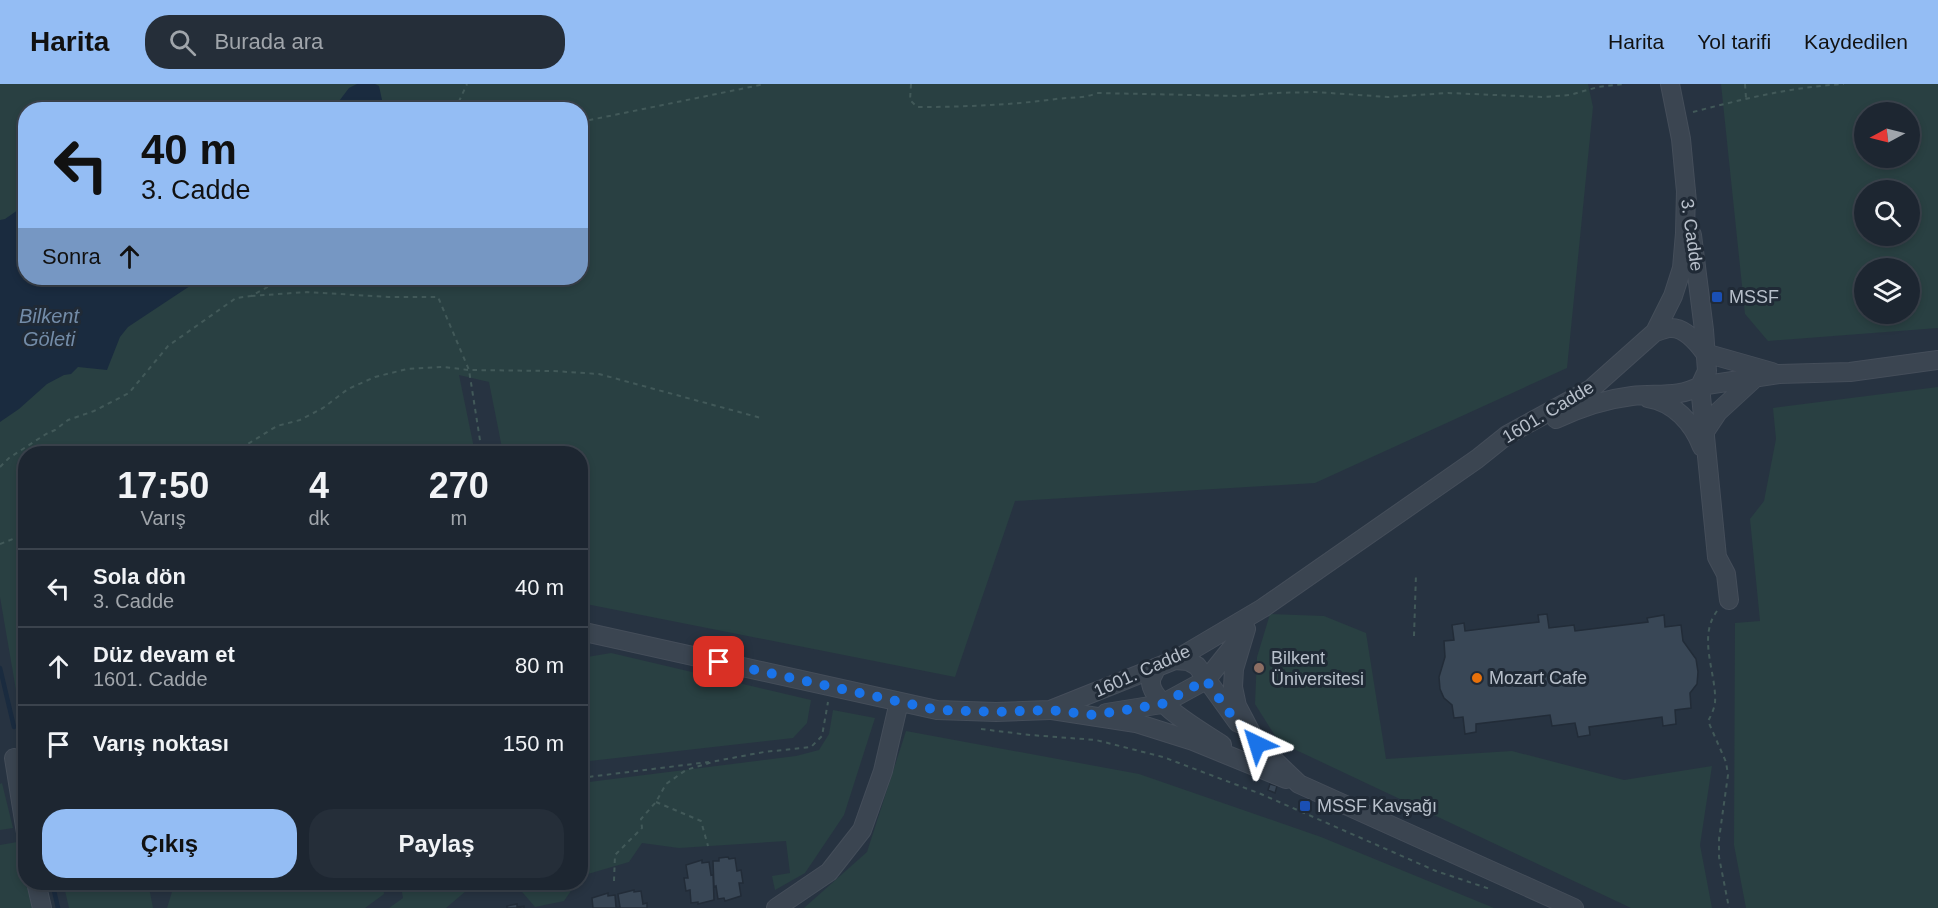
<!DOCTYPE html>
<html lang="tr">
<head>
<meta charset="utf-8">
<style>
  :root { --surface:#1d2631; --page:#252e39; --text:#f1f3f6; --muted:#a0a5ab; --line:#3b434d; --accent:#94bdf4 }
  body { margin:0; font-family:Arial,sans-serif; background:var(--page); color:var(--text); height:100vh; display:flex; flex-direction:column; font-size:22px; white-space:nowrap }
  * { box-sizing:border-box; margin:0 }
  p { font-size:20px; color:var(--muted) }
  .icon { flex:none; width:33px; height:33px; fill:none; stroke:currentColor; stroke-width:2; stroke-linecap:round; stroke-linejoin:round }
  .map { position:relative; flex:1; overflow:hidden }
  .panel { position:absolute; left:18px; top:362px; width:570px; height:444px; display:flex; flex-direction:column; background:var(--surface); border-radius:24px; box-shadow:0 3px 9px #0003,0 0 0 2px var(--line) }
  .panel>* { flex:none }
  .banner { position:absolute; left:18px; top:18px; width:570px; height:183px; border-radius:24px; box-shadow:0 3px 9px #0003,0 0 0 2px var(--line); background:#94bdf4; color:#111; overflow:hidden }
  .needle { width:39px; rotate:263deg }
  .buttons { position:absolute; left:1854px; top:18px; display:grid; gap:12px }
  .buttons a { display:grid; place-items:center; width:66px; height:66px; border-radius:50%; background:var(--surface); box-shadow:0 3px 9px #0003,0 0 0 2px var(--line); font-size:30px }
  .pin { position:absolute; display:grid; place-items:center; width:51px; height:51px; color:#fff; margin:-26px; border-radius:12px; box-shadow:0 3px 9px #0006 }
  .me { position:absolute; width:66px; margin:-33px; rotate:319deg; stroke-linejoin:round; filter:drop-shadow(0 0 4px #0008) }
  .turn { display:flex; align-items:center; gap:21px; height:126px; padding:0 24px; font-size:27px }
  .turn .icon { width:78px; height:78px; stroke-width:2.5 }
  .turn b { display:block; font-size:42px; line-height:51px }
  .then { display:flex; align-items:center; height:57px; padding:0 24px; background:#0003; gap:12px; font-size:22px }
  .eta { display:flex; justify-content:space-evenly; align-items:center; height:102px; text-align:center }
  .eta b { font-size:36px; font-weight:600; line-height:42px }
  .cta { display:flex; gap:12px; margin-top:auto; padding:12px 24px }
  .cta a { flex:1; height:69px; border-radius:24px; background:var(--accent); color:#111; font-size:24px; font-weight:600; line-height:69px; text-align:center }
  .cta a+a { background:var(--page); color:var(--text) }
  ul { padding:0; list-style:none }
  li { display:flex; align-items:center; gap:18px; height:78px; padding:0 24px; border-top:2px solid var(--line) }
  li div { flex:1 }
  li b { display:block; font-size:22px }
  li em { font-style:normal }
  header { display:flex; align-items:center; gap:36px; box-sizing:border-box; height:84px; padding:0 30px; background:var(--accent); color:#111 }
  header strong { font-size:28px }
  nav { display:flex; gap:33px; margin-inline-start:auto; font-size:21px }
  .search { width:420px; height:54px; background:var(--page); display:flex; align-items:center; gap:15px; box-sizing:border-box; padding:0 21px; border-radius:24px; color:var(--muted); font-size:22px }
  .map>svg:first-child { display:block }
</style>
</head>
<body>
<header>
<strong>Harita</strong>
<div class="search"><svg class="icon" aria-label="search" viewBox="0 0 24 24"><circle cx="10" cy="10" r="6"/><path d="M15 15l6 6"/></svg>Burada ara</div>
<nav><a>Harita</a><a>Yol tarifi</a><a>Kaydedilen</a></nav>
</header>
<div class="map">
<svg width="1938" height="824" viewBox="0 0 1938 824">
  <rect width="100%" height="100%" fill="#273341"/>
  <path fill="#294042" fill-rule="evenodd" d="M0 0H1588L1593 23 1567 284 1315 399 1015 417 955 593 581 519 580 369H503L489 298 459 291 475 369H26V645L23 647 0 513ZM26 26H580V194H26Z
    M1721 0H1938V244L1768 257 1745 230ZM1864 28H1910V74H1864ZM1864 106H1910V152H1864ZM1864 184H1910V230H1864Z
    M1938 303V824H1746L1734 761 1735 539 1760 537 1750 435 1764 417 1776 355 1773 324Z
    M1270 530 1324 532 1366 549 1386 675 1512 667 1624 696 1712 682 1700 761 1712 824H1631L1279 658 1255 620 1257 573Z
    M611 569 811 616 807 639 793 654 581 678V574Z
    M833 626 875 634 844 731 805 789 775 806 772 792 790 789 786 757 679 764 642 759 629 778 581 792V699L796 672 819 666 829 650Z
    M906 647 1139 690 1321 753 1494 824H804L867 768Z
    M2 699 13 744 0 746V700Z
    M17 758 33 824H0V761Z
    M63 798H148L153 824H69Z
    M175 798H383L384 810 365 824H167Z
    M400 798H577L564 817 535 823 517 802 466 807 446 824H389L403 814Z"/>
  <path fill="#1a2b3f" d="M357 0H375L379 2 384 25H333L349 4Z
    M25 121 26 194H202L128 243 120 253 107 286 78 283 71 290 64 291 47 300 19 325 0 338V136L5 135Z"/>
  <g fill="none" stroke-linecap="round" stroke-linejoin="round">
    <path stroke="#1a2b3f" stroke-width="4.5" d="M0 584 14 643
      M52 798 58 824"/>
  </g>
  <path fill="#394756" stroke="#222c38" stroke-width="1.5" d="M1547 530 1549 544 1574 541 1575 547 1648 538 1647 534 1664 531 1665 543 1681 541 1683 557 1696 575 1698 588 1697 600 1690 609 1691 624 1675 626 1676 640 1663 642 1662 633 1589 643 1590 651 1578 653 1575 639 1552 642 1550 631 1476 640V648L1465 650 1463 633 1454 634 1452 621 1444 614 1440 605 1439 593 1445 573 1444 557 1454 556 1452 541 1464 539 1465 547 1539 538 1538 531Z
    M1270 700 1277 702 1275 709 1268 706Z
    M728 773 729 775 735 774 737 787 741 786 743 799H739L741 812 725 817 724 814 718 815 716 802 714 803 713 777H719V774Z
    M702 776V779L709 778 711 791 713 790 714 816 698 820V818L691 819 690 806 686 807 684 794H688L686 781Z
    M634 806V808L641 807 643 820 647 819V824H618L620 823 618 810Z
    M608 809V812L615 811 616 823 618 824H593L592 814Z
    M517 820V823L524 822V824H507V822Z"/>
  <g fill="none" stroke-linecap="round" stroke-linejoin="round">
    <g stroke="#454e5a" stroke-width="20">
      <path id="minor" d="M1670 0 1681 55 1687 118
        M1655 248C1660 247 1665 244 1670 244 1684 243 1697 258 1705 269
        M1705 269 1772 288
        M1648 314C1674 318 1693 339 1702 363
        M1556 335C1579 324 1607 315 1632 312 1655 309 1679 314 1700 302L1707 287 1704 246 1692 151
        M1704 349 1718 328 1755 294
        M1729 516 1726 490 1717 473 1700 302 1779 290 1850 288 1938 276
        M1246 545 1234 585 1233 603 1237 622 1257 660 1299 700 1574 824
        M580 547 937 626 996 628 1050 626 1175 576 1263 524 1477 375 1507 351 1591 305 1655 248 1673 212 1682 184 1685 149 1686 106
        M1175 576 1188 577 1197 582 1238 639
        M1156 584C1155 588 1151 593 1151 597 1149 619 1205 649 1222 661
        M1052 626 1136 639 1193 657 1286 695
        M1106 629 1162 620 1206 596 1238 556
        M14 674 26 749
        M36 798 42 824
        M776 824 829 788 862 746 883 687 899 618"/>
    </g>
    <path stroke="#425959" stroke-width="2" stroke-dasharray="4.5 4.5" stroke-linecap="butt" d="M911 0 910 16 917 23C964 23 1010 21 1056 15 1071 13 1083 15 1097 9L1239 12 1274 9 1315 8 1388 13 1448 9 1543 13 1570 11 1598 3 1624 0
      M1745 0 1746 14
      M455 26 467 0
      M1693 28C1743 15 1792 3 1844 0
      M580 38 765 0
      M251 212 307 208 388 213H438L469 286 482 369
      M233 369 277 342 300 336 323 324 348 305 375 293 407 285 443 283 469 286 553 287 599 290 761 334
      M0 383 9 374 46 350 55 346 68 336 94 327 129 309 168 262 236 214 251 212 284 194
      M0 460 26 450
      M1717 527C1697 554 1717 590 1715 619 1714 625 1711 632 1708 637L1726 678 1728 691 1719 755V773L1729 824
      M1414 552 1416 490
      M981 645 1030 651 1096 656 1163 673 1261 710 1436 787 1490 805
      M580 694 709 678
      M656 718 701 737 708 762
      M614 797 615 771 642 744 641 735 656 718 666 700 686 686 716 677 764 668 811 663 822 652 828 618"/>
    <use href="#minor" stroke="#3b4551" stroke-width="18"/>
  </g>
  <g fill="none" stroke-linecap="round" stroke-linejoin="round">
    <path stroke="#1a73e8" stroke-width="10" stroke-dasharray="0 18" d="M719 578 937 626 996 628 1050 626 1094 631 1162 620 1206 596 1228 627 1257 660"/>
  </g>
  <g fill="#1a4fb4" stroke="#202a36" stroke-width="2">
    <rect x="1711" y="207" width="12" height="12" rx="3"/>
    <rect x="1299" y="716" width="12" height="12" rx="3"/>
  </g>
  <circle fill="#8d6e63" stroke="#202a36" stroke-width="2" cx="1259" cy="584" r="6"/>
  <circle fill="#e8710a" stroke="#202a36" stroke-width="2" cx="1477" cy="594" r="6"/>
  <g text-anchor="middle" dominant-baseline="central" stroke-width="6" stroke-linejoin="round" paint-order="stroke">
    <g font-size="18" fill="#b8c0cb" stroke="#202a36">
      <text transform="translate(1692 151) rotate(82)">3. Cadde</text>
      <text transform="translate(1548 328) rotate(-31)">1601. Cadde</text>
      <text transform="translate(1142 587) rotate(-24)">1601. Cadde</text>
    </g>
    <g font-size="18" fill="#b8c0cb" stroke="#202a36" text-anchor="start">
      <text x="1729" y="213">MSSF</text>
      <text x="1271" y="574">Bilkent<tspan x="1271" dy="21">Üniversitesi</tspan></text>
      <text x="1489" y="594">Mozart Cafe</text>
      <text x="1317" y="722">MSSF Kavşağı</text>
    </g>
    <g font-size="20" font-style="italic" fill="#738ca8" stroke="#202a36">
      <text x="49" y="232">Bilkent<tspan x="49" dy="23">Göleti</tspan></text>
    </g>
  </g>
</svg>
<div class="buttons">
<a><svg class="needle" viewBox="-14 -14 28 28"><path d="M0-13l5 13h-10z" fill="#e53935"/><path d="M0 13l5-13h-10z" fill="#a0a5ab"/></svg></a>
<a><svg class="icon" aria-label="search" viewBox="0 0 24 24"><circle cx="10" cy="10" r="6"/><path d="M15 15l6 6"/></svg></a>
<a><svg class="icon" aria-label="layers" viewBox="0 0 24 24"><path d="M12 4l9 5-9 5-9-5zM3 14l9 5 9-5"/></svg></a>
</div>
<div class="pin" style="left:719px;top:578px;background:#d93025"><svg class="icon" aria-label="arrive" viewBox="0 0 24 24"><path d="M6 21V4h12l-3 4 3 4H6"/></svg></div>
<svg class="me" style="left:1257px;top:660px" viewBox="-20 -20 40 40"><path d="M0-17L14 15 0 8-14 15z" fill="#1a73e8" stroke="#fff" stroke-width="4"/></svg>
<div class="banner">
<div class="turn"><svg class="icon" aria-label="left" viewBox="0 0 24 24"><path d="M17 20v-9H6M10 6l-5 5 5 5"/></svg><div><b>40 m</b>3. Cadde</div></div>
<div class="then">Sonra<svg class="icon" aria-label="ahead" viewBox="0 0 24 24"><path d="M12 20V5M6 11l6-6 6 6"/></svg></div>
</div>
<section class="panel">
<div class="eta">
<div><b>17:50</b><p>Varış</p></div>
<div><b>4</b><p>dk</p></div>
<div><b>270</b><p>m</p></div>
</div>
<ul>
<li><svg class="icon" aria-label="left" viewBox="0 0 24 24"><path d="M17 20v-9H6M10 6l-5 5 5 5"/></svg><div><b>Sola dön</b><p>3. Cadde</p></div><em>40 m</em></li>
<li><svg class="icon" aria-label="ahead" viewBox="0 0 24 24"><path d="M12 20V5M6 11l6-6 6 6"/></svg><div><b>Düz devam et</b><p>1601. Cadde</p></div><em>80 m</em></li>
<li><svg class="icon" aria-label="arrive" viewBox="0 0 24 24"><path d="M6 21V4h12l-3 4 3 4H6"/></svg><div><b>Varış noktası</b></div><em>150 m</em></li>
</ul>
<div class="cta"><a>Çıkış</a><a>Paylaş</a></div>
</section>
</div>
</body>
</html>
